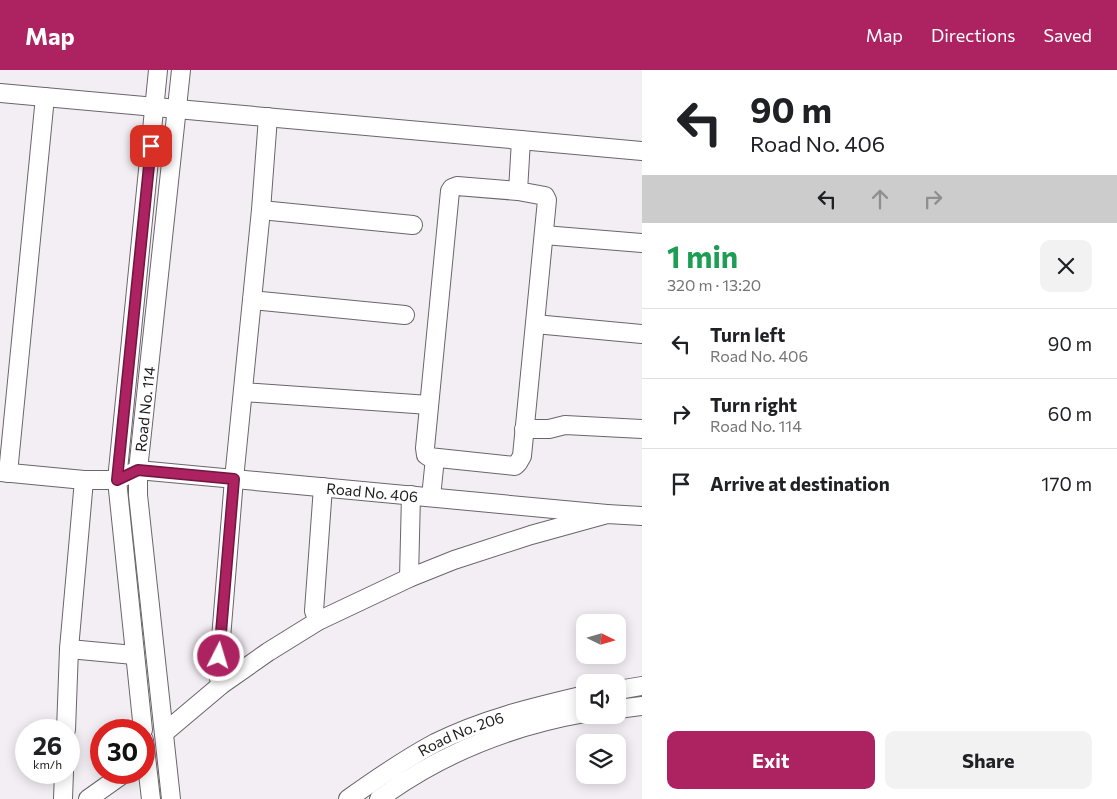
<!DOCTYPE html>
<html lang="en">
<head>
<meta charset="utf-8">
<style>
  :root { --surface:#fff; --page:#f2f2f2; --text:#202124; --muted:#757577; --line:#e0e0e0; --accent:#ad2261 }
  body { margin:0; font-family:Commissioner,sans-serif; background:var(--page); color:var(--text); height:100vh; display:flex; flex-direction:column; font-size:19px; white-space:nowrap }
  * { box-sizing:border-box; margin:0 }
  p { font-size:16px; color:var(--muted) }
  .icon { flex:none; width:28px; height:28px; fill:none; stroke:currentColor; stroke-width:2; stroke-linecap:round; stroke-linejoin:round }
  .map { position:relative; flex:1; overflow:hidden }
  .drawer { display:flex; flex-direction:column; background:var(--surface); width:475px }
  .drawer>* { flex:none }
  .banner { background:#fff; color:var(--text); overflow:hidden }
  .needle { width:32px; rotate:95deg }
  .tools { position:absolute; left:576px; top:544px; display:grid; gap:10px }
  .tools a { display:grid; place-items:center; width:50px; height:50px; border-radius:10px; background:var(--surface); box-shadow:0 2px 12px #0003; font-size:25px }
  .speed { position:absolute; left:15px; top:649px; display:flex; gap:10px; font-size:25px; font-weight:700; text-align:center }
  .speed>* { display:grid; place-content:center; width:65px; height:65px; border-radius:50%; background:var(--surface); box-shadow:0 2px 12px #0003; line-height:1 }
  .speed small { font-size:12px; font-weight:400 }
  .speed .limit { border:8px solid #d22; background:#fff; color:#111 }
  .pin { position:absolute; display:grid; place-items:center; width:42px; height:42px; color:#fff; margin:-21px; border-radius:10px; box-shadow:0 2px 8px #0006 }
  .me { position:absolute; width:55px; margin:-28px; rotate:5deg; stroke-linejoin:round; filter:drop-shadow(0 0 4px #0008) }
  .turn { display:flex; align-items:center; gap:18px; height:105px; padding:0 25px; font-size:22px }
  .turn .icon { width:65px; height:65px; stroke-width:2.5 }
  .turn b { display:block; font-size:35px; line-height:42px }
  .lanes { display:flex; align-items:center; height:48px; padding:0 25px; background:#0003; justify-content:center; gap:25px; direction:ltr }
  .lanes .off { opacity:.35 }
  .round { display:grid; place-items:center; flex:none; width:52px; height:52px; border-radius:10px; background:var(--page) }
  .overview { display:flex; align-items:center; justify-content:space-between; height:85px; padding:0 25px }
  h1 { font-size:30px; font-weight:700; line-height:38px; color:#1e9e55 }
  .action { display:flex; gap:10px; margin-top:auto; padding:10px 25px }
  .action a { flex:1; height:58px; border-radius:10px; background:var(--accent); color:#fff; font-size:20px; font-weight:700; line-height:58px; text-align:center }
  .action a+a { background:var(--page); color:var(--text) }
  ul { padding:0; list-style:none }
  li { display:flex; align-items:center; gap:15px; height:70px; padding:0 25px; border-top:1px solid var(--line) }
  li div { flex:1 }
  li b { display:block; font-size:19px }
  li em { font-style:normal }
  header { display:flex; align-items:center; gap:30px; box-sizing:border-box; height:70px; padding:0 25px; background:var(--accent); color:#fff }
  header strong { font-size:24px }
  nav { display:flex; gap:28px; margin-inline-start:auto; font-size:18px }
  main { display:flex; flex:1; min-height:0 }
  .map>svg:first-child { display:block }
</style>
</head>
<body>
<header>
<strong>Map</strong>
<nav><a>Map</a><a>Directions</a><a>Saved</a></nav>
</header>
<main>
<div class="map">
<svg width="642" height="729" viewBox="0 0 642 729">
  <rect width="100%" height="100%" fill="#f3eef4"/>
  <g fill="none" stroke-linecap="round" stroke-linejoin="round">
    <g stroke="#6a656a" stroke-width="20">
      <g id="minor">
        <path d="M0 23 642 81"/>
        <path d="M518 121 457 116 452 118 450 121 425 378 426 385 429 387 515 396 518 393 522 386 547 130 545 126 518 121 521 70"/>
        <path d="M261 140 413 155"/>
        <path d="M544 165 642 173"/>
        <path d="M252 230 405 245"/>
        <path d="M535 254 642 264"/>
        <path d="M243 322 429 335"/>
        <path d="M524 359H549L565 355 642 359"/>
        <path id="s1" d="M0 402 84 410H117L138 400 607 444"/>
        <path d="M8 403 45 27"/>
        <path d="M431 427 435 388"/>
        <path d="M409 508 411 425"/>
        <path d="M318 551 314 541 323 417"/>
        <path d="M69 579 134 585"/>
        <path d="M221 615 218 605 234 409 261 140 268 47"/>
        <path d="M618 620 642 616"/>
        <path d="M618 639 642 636"/>
        <path d="M66 660 69 579 84 410"/>
        <path d="M143 660 117 410 158 0"/>
        <path d="M164 663 221 615 268 582 318 551 409 508 454 490 531 465 607 444 642 446"/>
        <path d="M144 670 151 729"/>
        <path d="M63 729 64 702"/>
        <path d="M88 729 126 702"/>
        <path id="s2" d="M171 729 138 425V400L181 0"/>
        <path id="s3" d="M348 729C376 709 405 689 435 673 483 649 534 637 585 625"/>
        <path d="M379 729C440 684 511 656 585 643"/>
      </g>
    </g>
    <use href="#minor" stroke="#fff" stroke-width="18"/>
  </g>
  <g fill="none" stroke-linecap="round" stroke-linejoin="round">
    <g stroke="#70163f" stroke-width="12">
      <path id="route" d="M151 76 117 410 138 400 234 409 219 586"/>
    </g>
    <use href="#route" stroke="#ad2261" stroke-width="9"/>
  </g>
  <g text-anchor="middle" dominant-baseline="central" stroke-width="4" stroke-linejoin="round" paint-order="stroke">
    <g font-size="15" fill="#1d1b1d" stroke="#fff">
      <text stroke="none"><textPath href="#s2" startOffset="392">Road No. 114</textPath></text>
      <text stroke="none"><textPath href="#s1" startOffset="376">Road No. 406</textPath></text>
      <text stroke="none"><textPath href="#s3" startOffset="131">Road No. 206</textPath></text>
    </g>
  </g>
</svg>
<div class="tools">
<a><svg class="needle" viewBox="-14 -14 28 28"><path d="M0-13l5 13h-10z" fill="#e53935"/><path d="M0 13l5-13h-10z" fill="#757577"/></svg></a>
<a><svg class="icon" aria-label="sound" viewBox="0 0 24 24"><path d="M4 9h4l5-4v14l-5-4H4zM17 9q2 3 0 6"/></svg></a>
<a><svg class="icon" aria-label="layers" viewBox="0 0 24 24"><path d="M12 4l9 5-9 5-9-5zM3 14l9 5 9-5"/></svg></a>
</div>
<div class="speed"><div>26<small>km/h</small></div><div class="limit">30</div></div>
<div class="pin" style="left:151px;top:76px;background:#d93025"><svg class="icon" aria-label="arrive" viewBox="0 0 24 24"><path d="M6 21V4h12l-3 4 3 4H6"/></svg></div>
<svg class="me" style="left:219px;top:586px" viewBox="-20 -20 40 40"><circle r="17" fill="#ad2261" stroke="#fff" stroke-width="3"/><path d="M0-11L8 9 0 5-8 9z" fill="#fff"/></svg>
</div>
<section class="drawer">
<div class="banner">
<div class="turn"><svg class="icon" aria-label="left" viewBox="0 0 24 24"><path d="M17 20v-9H6M10 6l-5 5 5 5"/></svg><div><b>90 m</b>Road No. 406</div></div>
<div class="lanes"><svg class="icon" aria-label="left" viewBox="0 0 24 24"><path d="M17 20v-9H6M10 6l-5 5 5 5"/></svg><svg class="icon off" aria-label="ahead" viewBox="0 0 24 24"><path d="M12 20V5M6 11l6-6 6 6"/></svg><svg class="icon off" aria-label="right" viewBox="0 0 24 24"><path d="M7 20v-9h11M14 6l5 5-5 5"/></svg></div>
</div>
<div class="overview"><div><h1>1 min</h1><p>320 m · 13:20</p></div><a class="round"><svg class="icon" aria-label="close" viewBox="0 0 24 24"><path d="M6 6l12 12M18 6L6 18"/></svg></a></div>
<ul>
<li><svg class="icon" aria-label="left" viewBox="0 0 24 24"><path d="M17 20v-9H6M10 6l-5 5 5 5"/></svg><div><b>Turn left</b><p>Road No. 406</p></div><em>90 m</em></li>
<li><svg class="icon" aria-label="right" viewBox="0 0 24 24"><path d="M7 20v-9h11M14 6l5 5-5 5"/></svg><div><b>Turn right</b><p>Road No. 114</p></div><em>60 m</em></li>
<li><svg class="icon" aria-label="arrive" viewBox="0 0 24 24"><path d="M6 21V4h12l-3 4 3 4H6"/></svg><div><b>Arrive at destination</b></div><em>170 m</em></li>
</ul>
<div class="action"><a>Exit</a><a>Share</a></div>
</section>
</main>
</body>
</html>
